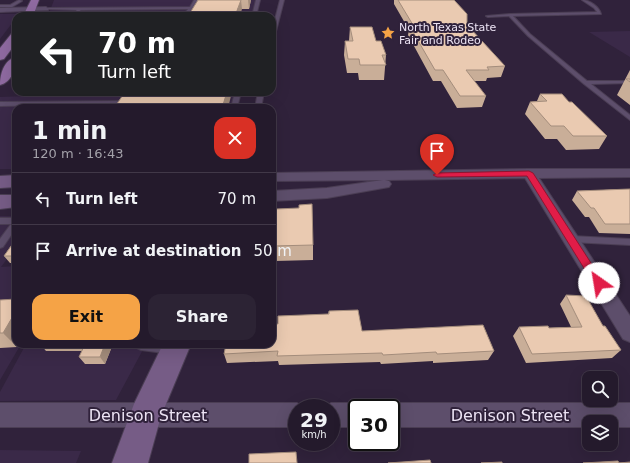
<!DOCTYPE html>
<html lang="en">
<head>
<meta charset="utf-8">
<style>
  :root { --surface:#241a2c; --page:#2c2334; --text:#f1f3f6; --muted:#a3a1a9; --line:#413848; --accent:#f5a346 }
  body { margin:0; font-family:"DejaVu Sans",sans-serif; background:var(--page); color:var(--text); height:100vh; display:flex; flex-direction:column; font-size:15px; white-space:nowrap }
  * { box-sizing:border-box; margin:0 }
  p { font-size:13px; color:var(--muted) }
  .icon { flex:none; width:22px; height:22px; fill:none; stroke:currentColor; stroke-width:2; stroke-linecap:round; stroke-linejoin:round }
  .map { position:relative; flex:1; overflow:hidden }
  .side { position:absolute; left:12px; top:104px; width:264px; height:244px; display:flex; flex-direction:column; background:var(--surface); border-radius:12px; box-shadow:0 4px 16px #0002,0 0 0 1px var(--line) }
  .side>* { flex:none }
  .guide { position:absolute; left:12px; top:12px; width:264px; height:84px; border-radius:12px; box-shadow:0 4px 16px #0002,0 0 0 1px var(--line); background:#202124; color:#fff; overflow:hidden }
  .buttons { position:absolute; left:582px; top:371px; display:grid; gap:8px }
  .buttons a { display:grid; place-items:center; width:36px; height:36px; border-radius:8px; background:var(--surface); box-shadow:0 4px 16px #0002,0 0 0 1px var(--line); font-size:20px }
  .speed { position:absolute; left:288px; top:399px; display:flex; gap:8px; font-size:20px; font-weight:700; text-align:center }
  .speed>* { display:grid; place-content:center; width:52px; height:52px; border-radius:50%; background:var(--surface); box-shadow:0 4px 16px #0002,0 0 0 1px var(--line); line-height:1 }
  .speed small { font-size:10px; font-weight:400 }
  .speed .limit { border:2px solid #111; border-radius:6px; background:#fff; color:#111 }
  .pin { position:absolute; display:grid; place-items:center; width:34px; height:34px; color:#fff; margin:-41px -17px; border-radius:50% 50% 50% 0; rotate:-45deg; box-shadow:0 0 4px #0007 }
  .pin .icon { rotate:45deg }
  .me { position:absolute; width:44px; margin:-22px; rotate:328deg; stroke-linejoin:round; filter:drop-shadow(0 0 3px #0008) }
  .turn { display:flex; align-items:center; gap:14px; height:84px; padding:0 20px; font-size:18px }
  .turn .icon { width:52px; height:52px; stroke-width:2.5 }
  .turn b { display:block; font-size:28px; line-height:34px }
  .round { display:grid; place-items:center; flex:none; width:42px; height:42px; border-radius:12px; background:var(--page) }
  .headline { display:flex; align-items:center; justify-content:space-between; height:68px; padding:0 20px }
  h1 { font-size:24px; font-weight:600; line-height:30px }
  .cta { display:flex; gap:8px; margin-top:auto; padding:8px 20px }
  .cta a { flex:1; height:46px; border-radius:12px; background:var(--accent); color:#111; font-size:16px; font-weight:600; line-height:46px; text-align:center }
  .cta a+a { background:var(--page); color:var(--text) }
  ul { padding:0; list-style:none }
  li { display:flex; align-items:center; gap:12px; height:52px; padding:0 20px; border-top:1px solid var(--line) }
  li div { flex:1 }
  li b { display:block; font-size:15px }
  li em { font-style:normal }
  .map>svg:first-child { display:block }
</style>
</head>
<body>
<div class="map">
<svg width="630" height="463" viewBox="0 0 630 463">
  <rect width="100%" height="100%" fill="#30223b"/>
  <path fill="#3a2948" d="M54 0H257L253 16H48Z
    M0 14H19L0 39Z
    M630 31V57L589 32Z
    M59 92H235L231 108H16V169H0V97L56 95Z
    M0 216H16V247L1 267 16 266V344H21L0 380Z
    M26 344H146L116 400 0 401V392Z
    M0 450 81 451 76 463H0Z"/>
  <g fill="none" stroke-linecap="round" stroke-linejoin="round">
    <g stroke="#4b3e54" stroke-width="2">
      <path id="lane" d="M19 0 22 1 12 7H0V5H10Z
        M194 0H198L187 16H183L188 9 81 10 72 16H68L77 10 44 9 46 8 190 7Z
        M256 0H260L256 16H252Z
        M280 0H284L274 39 272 40V31Z
        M582 0C590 0 599 7 601 14L513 16 530 34 587 81H630V83L591 84 630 115V120L584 84 528 36 509 16 488 17 486 16 510 14 597 12 594 8Z
        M235 92H241L237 108H231Z
        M258 92H264L261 108H255Z
        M122 101V103L120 104 0 106V102Z
        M0 218H16V228L3 247 0 248V239L11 224H0Z
        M571 236 630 239V245L571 242 567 239Z
        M136 344H170L176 346 177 349 176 352 172 354 141 350 137 348Z"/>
    </g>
    <g stroke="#4b3e54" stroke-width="2">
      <path id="street" d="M46 7 49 9 48 10 0 12V8Z
        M529 169H630V177L539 178 630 316V342L623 339 525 178 385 180 389 181 391 184 389 187 327 198 272 201V191L327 188 383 180 272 181V173Z
        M0 403H297L306 408H297V427H0Z
        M331 403H357L366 408H357V427H331V408H322Z
        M391 403H630V427H611V422H589V427H391V408H382Z"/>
    </g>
    <g stroke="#4b3e54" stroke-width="2">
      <path id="secondary" d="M16 175V187L0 188V176Z
        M0 195H16V207L0 209Z
        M163 344H191L161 416 148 463H112L134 404Z"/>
    </g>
    <g stroke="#4b3e54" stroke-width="2">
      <path id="primary" d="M31 0H39L33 16H23Z
        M16 32V43L4 59 0 60V48L12 33Z
        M16 57C16 68 12 82 0 85 0 74 4 60 16 57Z"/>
    </g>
    <use href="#lane" fill="#5d4e6b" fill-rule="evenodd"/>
    <use href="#street" fill="#5d4e6b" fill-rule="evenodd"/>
    <use href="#secondary" fill="#765c86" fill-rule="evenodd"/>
    <use href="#primary" fill="#8f6aa1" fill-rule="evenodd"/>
  </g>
  <path fill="#c9ae98" d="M198 0H251L249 9H242Z
    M394 0H454L467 28 505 66 501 77 487 78 486 81H474L486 96 482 107 457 108 441 81H433L408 35 409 30 394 4Z
    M350 27 376 41 386 55 384 80H359L358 73H347L344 55 345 41H349Z
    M630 70V105L617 95Z
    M16 77V89L11 81Z
    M18 92H47L18 93Z
    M540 94 569 102 607 136 599 149 566 150 557 139H545L525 114 530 102 537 101Z
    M630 189V234L599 233 589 217H585L572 200 577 191Z
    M299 208 313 245V260L275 261 273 246Z
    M16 239V263H10L4 256Z
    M566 295 603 326 621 350 612 358 526 363 513 336 519 327 549 328 571 327 560 304Z
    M0 300 17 347 0 348Z
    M329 311 362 331 494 351 488 360 433 363V361L381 364 380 362 279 365 278 361 227 363 224 354 278 324 328 314Z
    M40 344H113L105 364H85L79 357 82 351H46Z"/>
  <path fill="#a48d7c" d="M241 0 242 9 240 16H235Z
    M248 0H251L249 9Z
    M227 92H232L228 108H222Z
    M16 311V344H18L17 347 3 333Z
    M105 344H113L105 364 100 357Z"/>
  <path fill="#eacab1" stroke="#a48d7c" d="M198 0H241L235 16H188Z
    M398 0H454L467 14V28H470L505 66 487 67 489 70H466L486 96H460L443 70H435L409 25H413Z
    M350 27H372L376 41H381L386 55H382L386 65H360L359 59H348L345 41H353Z
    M16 77V80L11 81Z
    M626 79H630V82Z
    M125 92H227L222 108H114Z
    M540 94H562L569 102H572L607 136H573L564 126H551L530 102 547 101Z
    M630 189V224H605L594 208H591L577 191Z
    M312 204 313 245 273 246 276 209 299 208V205Z
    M16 239V256H4Z
    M566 295 586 296 603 326H605L621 350 532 354 519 327 548 326 549 328 582 327Z
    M16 299V311L3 333H0V300Z
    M358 310 362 331 483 325 494 351 437 354 436 352 383 355 382 353 277 356 278 351 224 354 226 344H272V324H278V316L329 314V311Z
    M85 344H105L100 357H79Z
    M296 452 297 463H249V454Z
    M430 460 431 463H388Z
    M618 461 619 463 630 462V463H583Z
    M502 462V463H481Z"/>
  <path fill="#e11d48" stroke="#92132f" d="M529 171 533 173 602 280 604 283 602 286H595L527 176 437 177 433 175 437 173Z"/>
  <defs>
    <g id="sight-bare" transform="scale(1.08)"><path d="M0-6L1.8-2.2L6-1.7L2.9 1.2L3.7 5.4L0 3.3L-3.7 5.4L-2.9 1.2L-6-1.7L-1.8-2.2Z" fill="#f5a346" stroke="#30223b" stroke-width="2.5" paint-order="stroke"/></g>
  </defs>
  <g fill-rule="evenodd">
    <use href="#sight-bare" x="388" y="33"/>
  </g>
  <g text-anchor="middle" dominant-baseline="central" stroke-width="4" stroke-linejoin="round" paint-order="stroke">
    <g font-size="11" fill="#ece3f4" stroke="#30223b" text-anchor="start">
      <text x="399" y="27">North Texas State<tspan x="399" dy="13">Fair and Rodeo</tspan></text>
    </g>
    <g font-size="16" fill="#ece3f4" stroke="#30223b">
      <text x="148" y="415">Denison Street</text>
      <text x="510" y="415">Denison Street</text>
    </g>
  </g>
</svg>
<div class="buttons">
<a><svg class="icon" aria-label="search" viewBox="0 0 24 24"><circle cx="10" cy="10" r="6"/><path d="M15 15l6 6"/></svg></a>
<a><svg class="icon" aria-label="layers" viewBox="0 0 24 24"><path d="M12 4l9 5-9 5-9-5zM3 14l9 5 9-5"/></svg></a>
</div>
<div class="speed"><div>29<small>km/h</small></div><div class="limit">30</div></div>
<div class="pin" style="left:437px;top:175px;background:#d93025"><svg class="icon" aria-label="arrive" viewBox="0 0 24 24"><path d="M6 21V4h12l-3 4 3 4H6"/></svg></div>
<svg class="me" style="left:599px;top:283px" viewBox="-20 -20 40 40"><circle r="19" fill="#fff"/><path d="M0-13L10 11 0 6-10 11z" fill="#e11d48"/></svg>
<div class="guide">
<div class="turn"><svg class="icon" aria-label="left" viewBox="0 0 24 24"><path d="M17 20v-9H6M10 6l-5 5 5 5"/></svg><div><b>70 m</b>Turn left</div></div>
</div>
<section class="side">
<div class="headline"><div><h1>1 min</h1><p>120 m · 16:43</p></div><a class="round" style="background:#d93025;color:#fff"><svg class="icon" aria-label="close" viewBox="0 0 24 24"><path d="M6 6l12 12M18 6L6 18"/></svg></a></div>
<ul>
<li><svg class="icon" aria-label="left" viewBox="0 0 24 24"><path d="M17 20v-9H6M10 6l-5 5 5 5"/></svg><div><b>Turn left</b></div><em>70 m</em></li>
<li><svg class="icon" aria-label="arrive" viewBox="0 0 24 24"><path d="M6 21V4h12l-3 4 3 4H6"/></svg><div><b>Arrive at destination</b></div><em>50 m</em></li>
</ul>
<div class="cta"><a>Exit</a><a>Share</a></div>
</section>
</div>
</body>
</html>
